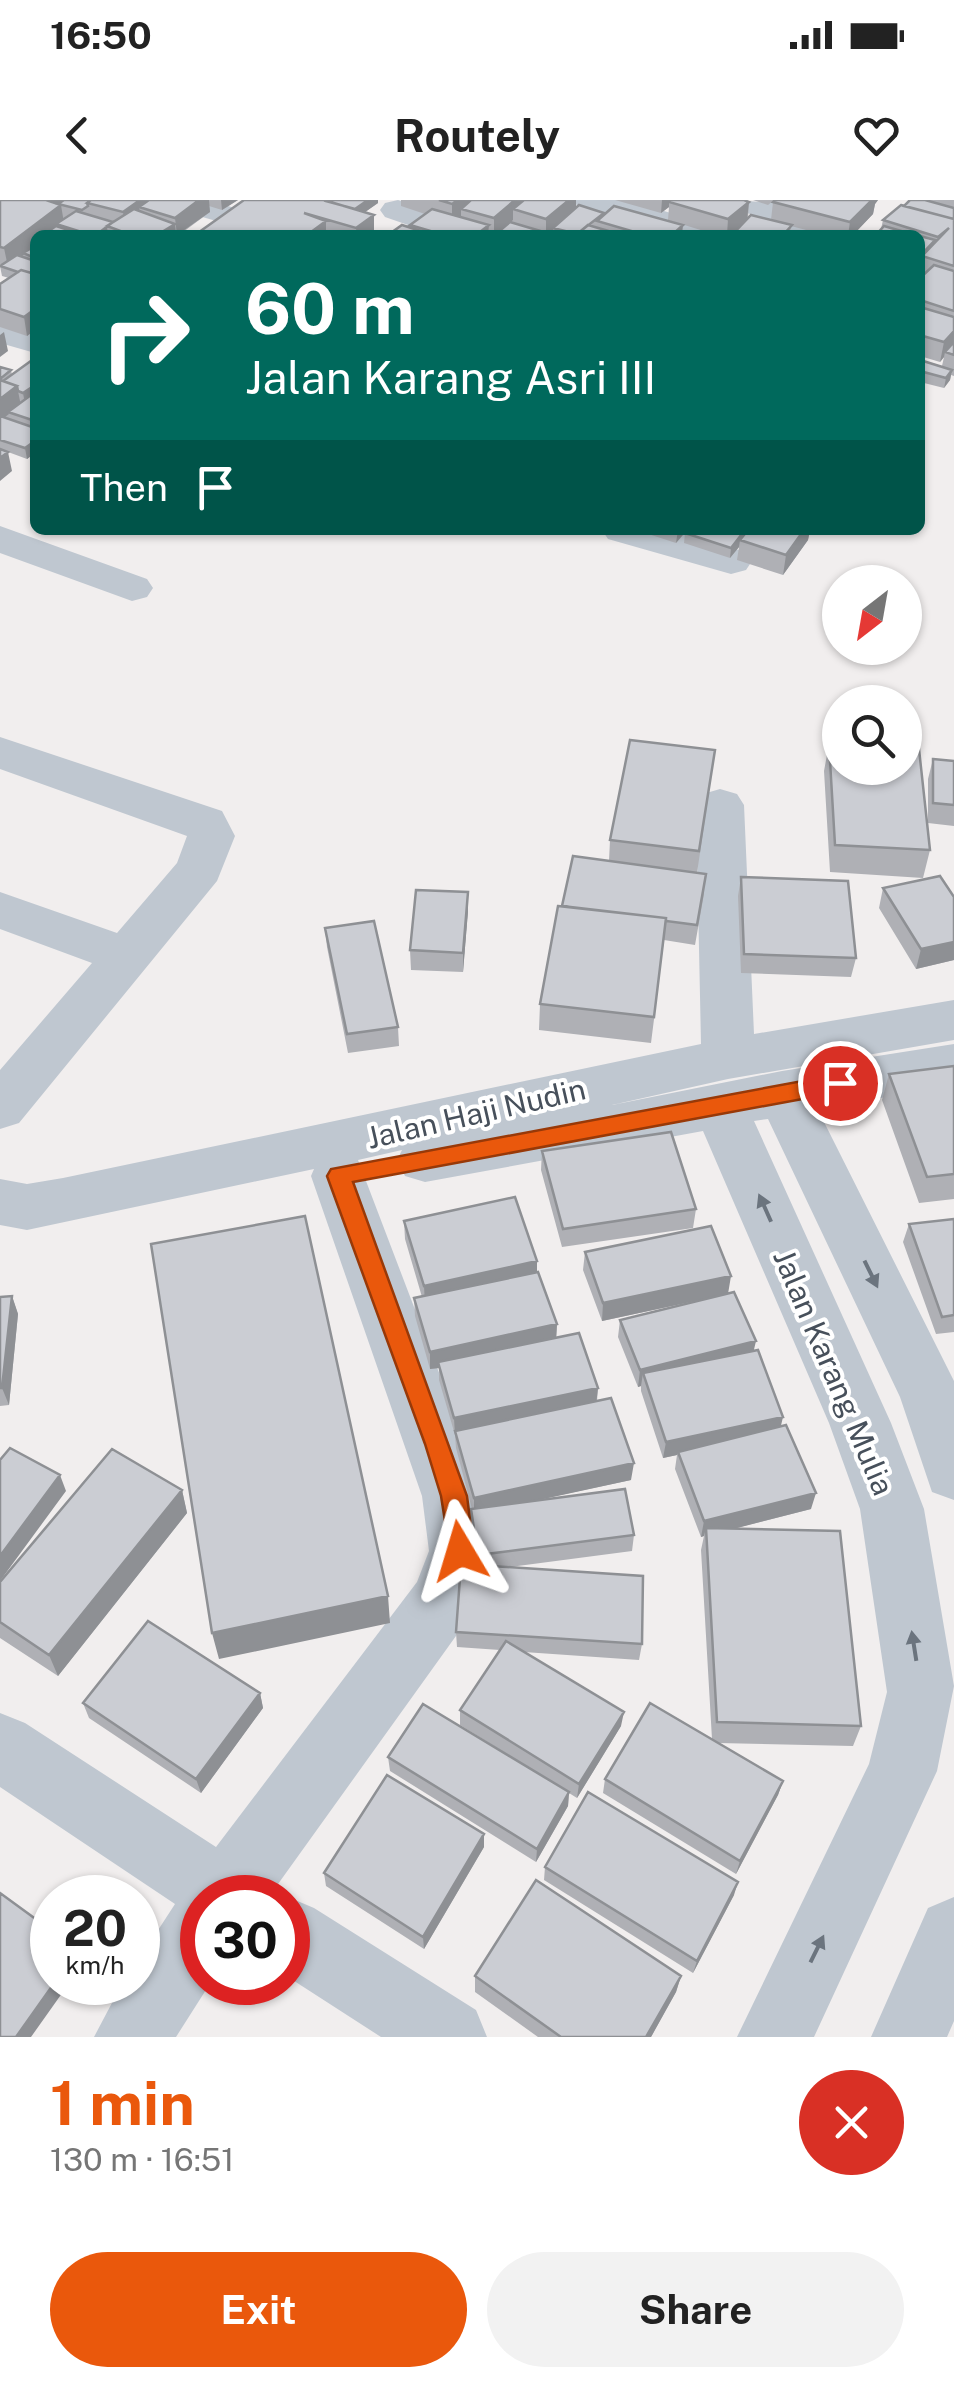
<!DOCTYPE html>
<html lang="en">
<head>
<meta charset="utf-8">
<style>
  :root { --surface:#fff; --page:#f2f2f2; --text:#222; --muted:#767676; --accent:#ea580c }
  body { margin:0; font-family:"Public Sans",sans-serif; background:var(--page); color:var(--text); height:100vh; display:flex; flex-direction:column; font-size:38px; white-space:nowrap }
  * { box-sizing:border-box; margin:0 }
  p { font-size:32px; color:var(--muted) }
  .icon { flex:none; width:55px; height:55px; fill:none; stroke:currentColor; stroke-width:2; stroke-linecap:round; stroke-linejoin:round }
  .map { position:relative; height:1837px; overflow:hidden }
  .side { display:flex; flex-direction:column; background:var(--surface); flex:1 }
  .side>* { flex:none }
  .hud { position:absolute; left:30px; top:30px; width:895px; height:305px; border-radius:15px; box-shadow:0 2px 8px #0004; background:#00695c; color:#fff; overflow:hidden }
  .needle { width:65px; rotate:211deg }
  .tools { position:absolute; left:822px; top:365px; display:grid; gap:20px }
  .tools a { display:grid; place-items:center; width:100px; height:100px; border-radius:50%; background:var(--surface); box-shadow:0 2px 8px #0004; font-size:50px }
  .speed { position:absolute; left:30px; top:1675px; display:flex; gap:20px; font-size:50px; font-weight:700; text-align:center }
  .speed>* { display:grid; place-content:center; width:130px; height:130px; border-radius:50%; background:var(--surface); box-shadow:0 2px 8px #0004; line-height:1 }
  .speed small { font-size:25px; font-weight:400 }
  .speed .limit { border:15px solid #d22; background:#fff; color:#111 }
  .pin { position:absolute; display:grid; place-items:center; width:85px; height:85px; color:#fff; margin:-42px; border:5px solid #fff; border-radius:50%; box-shadow:0 2px 10px #0007 }
  .me { position:absolute; width:110px; margin:-55px; rotate:353deg; stroke-linejoin:round; filter:drop-shadow(0 0 8px #0008) }
  .turn { display:flex; align-items:center; gap:35px; height:210px; padding:0 50px; font-size:45px }
  .turn .icon { width:130px; height:130px; stroke-width:2.5 }
  .turn b { display:block; font-size:70px; line-height:85px }
  .then { display:flex; align-items:center; height:95px; padding:0 50px; background:#0003; gap:20px; font-size:38px }
  .round { display:grid; place-items:center; flex:none; width:105px; height:105px; border-radius:52px; background:var(--page) }
  .headline { display:flex; align-items:center; justify-content:space-between; height:170px; padding:0 50px }
  h1 { font-size:60px; font-weight:700; line-height:75px; color:var(--accent) }
  .cta { display:flex; gap:20px; margin-top:auto; padding:20px 50px }
  .cta a { flex:1; height:115px; border-radius:60px; background:var(--accent); color:#fff; font-size:40px; font-weight:700; line-height:115px; text-align:center }
  .cta a+a { background:var(--page); color:var(--text) }
  .status { display:flex; justify-content:space-between; align-items:center; height:70px; padding:0 50px; background:var(--surface); direction:ltr }
  .status svg { height:28px; fill:currentColor }
  header { display:flex; justify-content:space-between; align-items:center; height:130px; padding:0 50px; background:var(--surface); font-size:45px; font-weight:700 }
  .map>svg:first-child { display:block }
</style>
</head>
<body>
<div class="status"><b>16:50</b><svg viewBox="0 0 49 12"><path d="M0 12V9h3v3zM5 12V6h3v6zM10 12V3h3v9zM15 12V0h3v12zM26 1h20v11H26zM47 4h2v5h-2z"/></svg></div>
<header><svg class="icon" aria-label="back" viewBox="0 0 24 24"><path d="M15 5l-7 7 7 7"/></svg>Routely<svg class="icon" aria-label="heart" viewBox="0 0 24 24"><path d="M12 20l-8-8c-3-5 5-10 8-4 3-6 11-1 8 4z"/></svg></header>
<div class="map">
<svg width="954" height="1837" viewBox="0 0 954 1837">
  <rect width="100%" height="100%" fill="#f1eeee"/>
  <g fill="none" stroke-linecap="round" stroke-linejoin="round">
    <path fill="#bfc7d0" fill-rule="evenodd" d="M162 0C186 0 229 0 244 14L239 21 227 24 167 7Z
      M398 0 483 28 488 35H437L385 17 380 10 385 3Z
      M573 0H627L721 28 726 35H672L578 7Z
      M724 0 785 3 790 10 787 17 827 28 832 35H776L755 29 750 22 753 15 729 7Z
      M0 120 35 130V153L0 143Z
      M0 326 147 379 153 388 147 397 132 401 0 353Z
      M602 330H669L746 352 752 361 746 370 731 374 608 339Z
      M0 537 222 611 235 636 217 681 19 923 0 929V870L92 763 0 729V692L117 733 177 663 187 636 0 569Z
      M720 589 737 594 744 605 754 834 954 800V840L728 879 612 905 782 871 954 844V884L818 910 954 1181V1300L932 1292 900 1197 768 919 754 921 891 1223 924 1309 954 1486 937 1571 814 1837H737L869 1564 887 1492 860 1309 829 1223 703 931 425 982 405 976 397 960 402 950 358 960 486 1296 493 1351 466 1422 268 1698H202V1782H211L176 1837H94L123 1782H138V1761L175 1704 0 1587V1513L25 1523 216 1647 417 1382 429 1351 422 1296 311 976 314 969 27 1030 0 1025V979L27 984 63 978 701 844 696 605 703 594Z
      M288 1697 314 1708 476 1810 487 1837H381L288 1777Z
      M954 1697V1821L947 1837H871L928 1708Z"/>
  </g>
  <path fill="#afb0b5" d="M0 0H238L222 10 209 6 210 12 179 35H35V130L27 136 0 127V84L9 78 2 76 0 66 2 65 0 64Z
    M260 0H378V3L365 12 374 15V33L372 35H195Z
    M401 0H576V8L682 35H388L410 28V25L425 14 401 6Z
    M615 0H744L749 2 748 19 771 20 773 2 775 0H878L875 4 873 14 853 35H825L791 26 790 35 741 25 730 35H717L668 20 669 7 661 13Z
    M753 0H774L768 5Z
    M910 0H954V176L951 175 950 180 944 188 920 182V160L942 166 944 157 940 162 920 156V78L922 76 920 75V35H876L881 29 883 20Z
    M35 158V253L27 259 0 249V167L11 170 12 175Z
    M636 330H810L808 340 783 375 737 360 739 347 730 358 684 343 685 333 676 343Z
    M829 544 930 650 923 678 830 672 824 571Z
    M933 559 954 561V626L928 623V579Z
    M711 578 697 673 704 694 695 745 664 740 651 843 539 830 540 804 562 706 609 661 610 640Z
    M741 677 856 758 851 777 741 773 738 696Z
    M883 688 954 697V760L916 769 879 708Z
    M468 692V711L463 772 411 770 410 750Z
    M325 728 398 827 399 846 348 853 327 747Z
    M954 866V999L919 1003 882 900 889 874Z
    M542 951 696 1009 693 1028 562 1047 541 970Z
    M954 1019V1132L936 1134 903 1042 909 1024Z
    M404 1021 537 1061V1072L557 1124 556 1138 598 1188 597 1201 631 1280 537 1300 634 1335 632 1351 510 1367 642 1444 639 1460 524 1452 621 1526 577 1598 569 1593 568 1606 536 1662 390 1571 388 1557 543 1576 460 1525V1510L500 1450 457 1447 456 1432 477 1365 471 1325V1309H472L456 1248 455 1235 439 1180V1168L430 1169 415 1116 414 1098 422 1097 405 1039Z
    M585 1052 728 1094 753 1151 811 1309 736 1328 861 1526 853 1546 718 1543 783 1581 778 1595 736 1674 603 1593 605 1579 712 1539 701 1350 704 1336 701 1337 675 1269 677 1255 663 1258 641 1191V1186L638 1187 618 1137 620 1120 713 1097 602 1121 583 1070Z
    M12 1096 18 1114 9 1205 0 1206V1097Z
    M182 1290 187 1313 58 1476 0 1438V1382Z
    M260 1493 263 1508 201 1593 89 1518 83 1503Z
    M484 1647 424 1749 326 1686 324 1673Z
    M545 1667 734 1695 693 1773 544 1680Z
    M475 1776H681L676 1792 651 1837H538L475 1792Z"/>
  <path fill="#8e9094" d="M45 0H68L61 5 64 23 56 24 57 29 49 35H35V46L8 67 4 48Z
    M140 0H156L139 7 141 20 126 31 123 12Z
    M199 0H209L210 12 177 35 175 18Z
    M221 0H238L222 10Z
    M368 0H378V3L351 22V12Z
    M458 0H474L461 9V16L452 23V4Z
    M515 0H532L513 9V20L494 35V18Z
    M569 0H576V12L553 28V31L549 35H546V19Z
    M662 0H676L669 2V7L661 13Z
    M868 0H878L875 4 873 14 853 35H848L850 22Z
    M749 2 747 20 730 35H727L728 19Z
    M374 15V33L372 35H357L356 28Z
    M326 21V35H307Z
    M175 24 176 35H157Z
    M489 25 488 35H476Z
    M683 25 682 35H672Z
    M107 27 108 35H96Z
    M35 109V130L27 136 24 117Z
    M954 131V146L945 152 944 157 940 162 944 142Z
    M4 132 8 151 0 157V135Z
    M952 170 950 180 944 188 946 178Z
    M35 185V197L25 204 23 193Z
    M17 186 21 206 8 212 9 214 0 221V199Z
    M35 241V253L27 259 25 248Z
    M8 252 12 271 0 281V258Z
    M678 330H687L676 343Z
    M745 330H752L740 340 739 347 730 358 731 348Z
    M803 330H810L808 340 783 375 786 355Z
    M468 692V711L463 772V753Z
    M954 742V760L916 769 921 749Z
    M537 1061V1079L425 1104 424 1086Z
    M731 1076 728 1094 602 1121 603 1103Z
    M12 1096 18 1114 9 1205 2 1188Z
    M557 1124 556 1142 438 1162 439 1168 430 1169V1152Z
    M756 1141 752 1158 643 1173 641 1186 638 1187 640 1170Z
    M598 1188 596 1205 455 1231V1235L454 1218Z
    M783 1217 779 1234 678 1252 677 1255 663 1258 666 1242Z
    M634 1263 631 1280 474 1314V1298Z
    M60 1275 66 1291 0 1381V1356Z
    M182 1290 187 1313 58 1476 49 1455Z
    M816 1293 811 1309 706 1336V1328L704 1336 701 1337 704 1321Z
    M388 1396 390 1423 219 1459 212 1433Z
    M260 1493 263 1508 201 1593 196 1579Z
    M624 1512 621 1526 577 1598 579 1584Z
    M783 1581 778 1595 736 1674 740 1661Z
    M569 1592 568 1606 536 1662 537 1649Z
    M484 1634V1647L424 1749 423 1737Z
    M738 1682 734 1695 693 1773 697 1761Z
    M681 1776 676 1792 651 1837H646Z
    M55 1782H70L31 1837H16Z"/>
  <path fill="#cbcdd3" stroke="#8e9094" stroke-width="2.5" d="M0 0H46L61 5 4 48 0 47Z
    M64 0H91L87 3 88 6 82 10 58 4Z
    M91 0H140L123 12 87 3Z
    M149 0H199L175 18 139 7Z
    M244 0H324L374 15 356 28 304 13 326 21 307 35H195Z
    M327 0H368L355 9 326 1Z
    M439 0H458L452 4Z
    M471 0H515L494 18 461 9Z
    M524 0H569L546 19 513 9Z
    M671 0H744L749 2 728 19 669 2Z
    M775 0H872L850 22 773 2Z
    M910 0H925L954 8V19L904 6Z
    M579 5 604 13 577 34 553 28Z
    M901 5 954 19V66L922 56 949 28 938 37 883 20Z
    M614 6 683 25 672 35H645L597 21Z
    M134 9 175 24 157 35H131L107 26Z
    M432 9 489 25 476 35H444L410 25Z
    M76 11 113 22 96 35H91L56 24Z
    M751 15 792 25 783 35H732Z
    M510 22 554 35H502L497 33Z
    M402 25 433 35H388Z
    M588 25 622 35H576Z
    M56 26 84 35H43Z
    M884 26 915 35H876Z
    M920 36 935 40 920 56Z
    M35 46V58L23 53Z
    M17 55 35 61V74L21 70 18 72 0 66Z
    M934 65 954 71V111L920 100V78Z
    M21 70 35 74V109L24 117 0 109V84Z
    M920 107 954 117V131L944 142 923 136 920 141Z
    M954 142V155L945 152Z
    M35 158V185L23 193 18 191 17 186 3 181Z
    M920 160 952 170 946 178 920 171Z
    M0 167 11 170 0 179Z
    M0 180 17 186 0 199Z
    M31 195 35 197V221L8 212Z
    M0 216 35 228V241L25 248 0 240Z
    M0 249 8 252 0 258Z
    M687 330H745L731 348 685 333Z
    M748 330H804L786 355 740 340Z
    M630 540 715 550 699 651 610 640Z
    M829 544H840V568H905V548L919 549 930 650 835 645Z
    M933 559 954 561V605L933 603Z
    M573 656 706 674 697 725 666 721V718L562 706Z
    M940 676 954 697V742L921 749 883 688Z
    M741 677 848 681 856 758 744 754Z
    M416 690 468 692 463 753 410 750Z
    M558 706 666 718 654 817 540 804Z
    M374 721 398 827 347 834 325 728Z
    M954 866V974L927 977 889 874Z
    M671 932 696 1009 563 1029 542 951Z
    M515 997 537 1061 424 1086 404 1021Z
    M305 1016 388 1396 212 1433 151 1044Z
    M954 1019V1115L942 1117 909 1024Z
    M711 1026 731 1076 603 1103 585 1052Z
    M538 1072 557 1124 430 1152 414 1098Z
    M734 1092 756 1141 640 1170 620 1120Z
    M12 1096 2 1188H0V1097Z
    M579 1133 598 1188 454 1218 438 1162Z
    M758 1150 783 1217 666 1242 643 1173Z
    M611 1198 634 1263 474 1298 455 1231Z
    M786 1225 816 1293 704 1321 678 1252Z
    M10 1248 60 1275 0 1356V1260Z
    M112 1249 182 1290 49 1455 0 1422V1382Z
    M625 1289 634 1335 478 1355 471 1309Z
    M706 1328 840 1331 861 1526 717 1522Z
    M461 1364 643 1376 642 1444 456 1432Z
    M148 1421 260 1493 196 1579 83 1503Z
    M506 1441 624 1512 579 1584 460 1510Z
    M650 1503 783 1581 740 1661 605 1579Z
    M423 1504 569 1592 537 1649 388 1557Z
    M387 1575 484 1634 423 1737 324 1673Z
    M588 1592 738 1682 697 1761 545 1667Z
    M536 1680 681 1776 646 1837H561L475 1776Z
    M0 1693 52 1731V1782H55L16 1837H0Z"/>
  <defs><path id="oneway-solid" d="M-6-.8H1V-3.2L6.5 0L1 3.2V.8H-6Z" transform="scale(2.5)"/></defs>
  <g fill="#6b747e">
    <use href="#oneway-solid" transform="translate(765 1008) rotate(-114)"/>
    <use href="#oneway-solid" transform="translate(871 1074) rotate(64)"/>
    <use href="#oneway-solid" transform="translate(914 1446) rotate(-99)"/>
    <use href="#oneway-solid" transform="translate(817 1749) rotate(-64)"/>
  </g>
  <path fill="#ea580c" stroke="#983908" stroke-width="2.5" d="M840 874 851 883 840 892 353 982 467 1296 474 1351 470 1359 460 1363 451 1359 441 1296 425 1244 327 976 331 969Z"/>
  <g text-anchor="middle" dominant-baseline="central" stroke-width="8" stroke-linejoin="round" paint-order="stroke">
    <g font-size="30" fill="#47505b" stroke="#fff">
      <text transform="translate(476 913) rotate(-13)">Jalan Haji Nudin</text>
      <text transform="translate(834 1172) rotate(67)">Jalan Karang Mulia</text>
    </g>
  </g>
</svg>
<div class="tools">
<a><svg class="needle" viewBox="-14 -14 28 28"><path d="M0-13l5 13h-10z" fill="#e53935"/><path d="M0 13l5-13h-10z" fill="#767676"/></svg></a>
<a><svg class="icon" aria-label="search" viewBox="0 0 24 24"><circle cx="10" cy="10" r="6"/><path d="M15 15l6 6"/></svg></a>
</div>
<div class="speed"><div>20<small>km/h</small></div><div class="limit">30</div></div>
<div class="pin" style="left:840px;top:883px;background:#d93025"><svg class="icon" aria-label="arrive" viewBox="0 0 24 24"><path d="M6 21V4h12l-3 4 3 4H6"/></svg></div>
<svg class="me" style="left:460px;top:1351px" viewBox="-20 -20 40 40"><path d="M0-17L14 15 0 8-14 15z" fill="#ea580c" stroke="#fff" stroke-width="4"/></svg>
<div class="hud">
<div class="turn"><svg class="icon" aria-label="right" viewBox="0 0 24 24"><path d="M7 20v-9h11M14 6l5 5-5 5"/></svg><div><b>60 m</b>Jalan Karang Asri III</div></div>
<div class="then">Then<svg class="icon" aria-label="arrive" viewBox="0 0 24 24"><path d="M6 21V4h12l-3 4 3 4H6"/></svg></div>
</div>
</div>
<section class="side">
<div class="headline"><div><h1>1 min</h1><p>130 m · 16:51</p></div><a class="round" style="background:#d93025;color:#fff"><svg class="icon" aria-label="close" viewBox="0 0 24 24"><path d="M6 6l12 12M18 6L6 18"/></svg></a></div>
<div class="cta"><a>Exit</a><a>Share</a></div>
</section>
</body>
</html>
